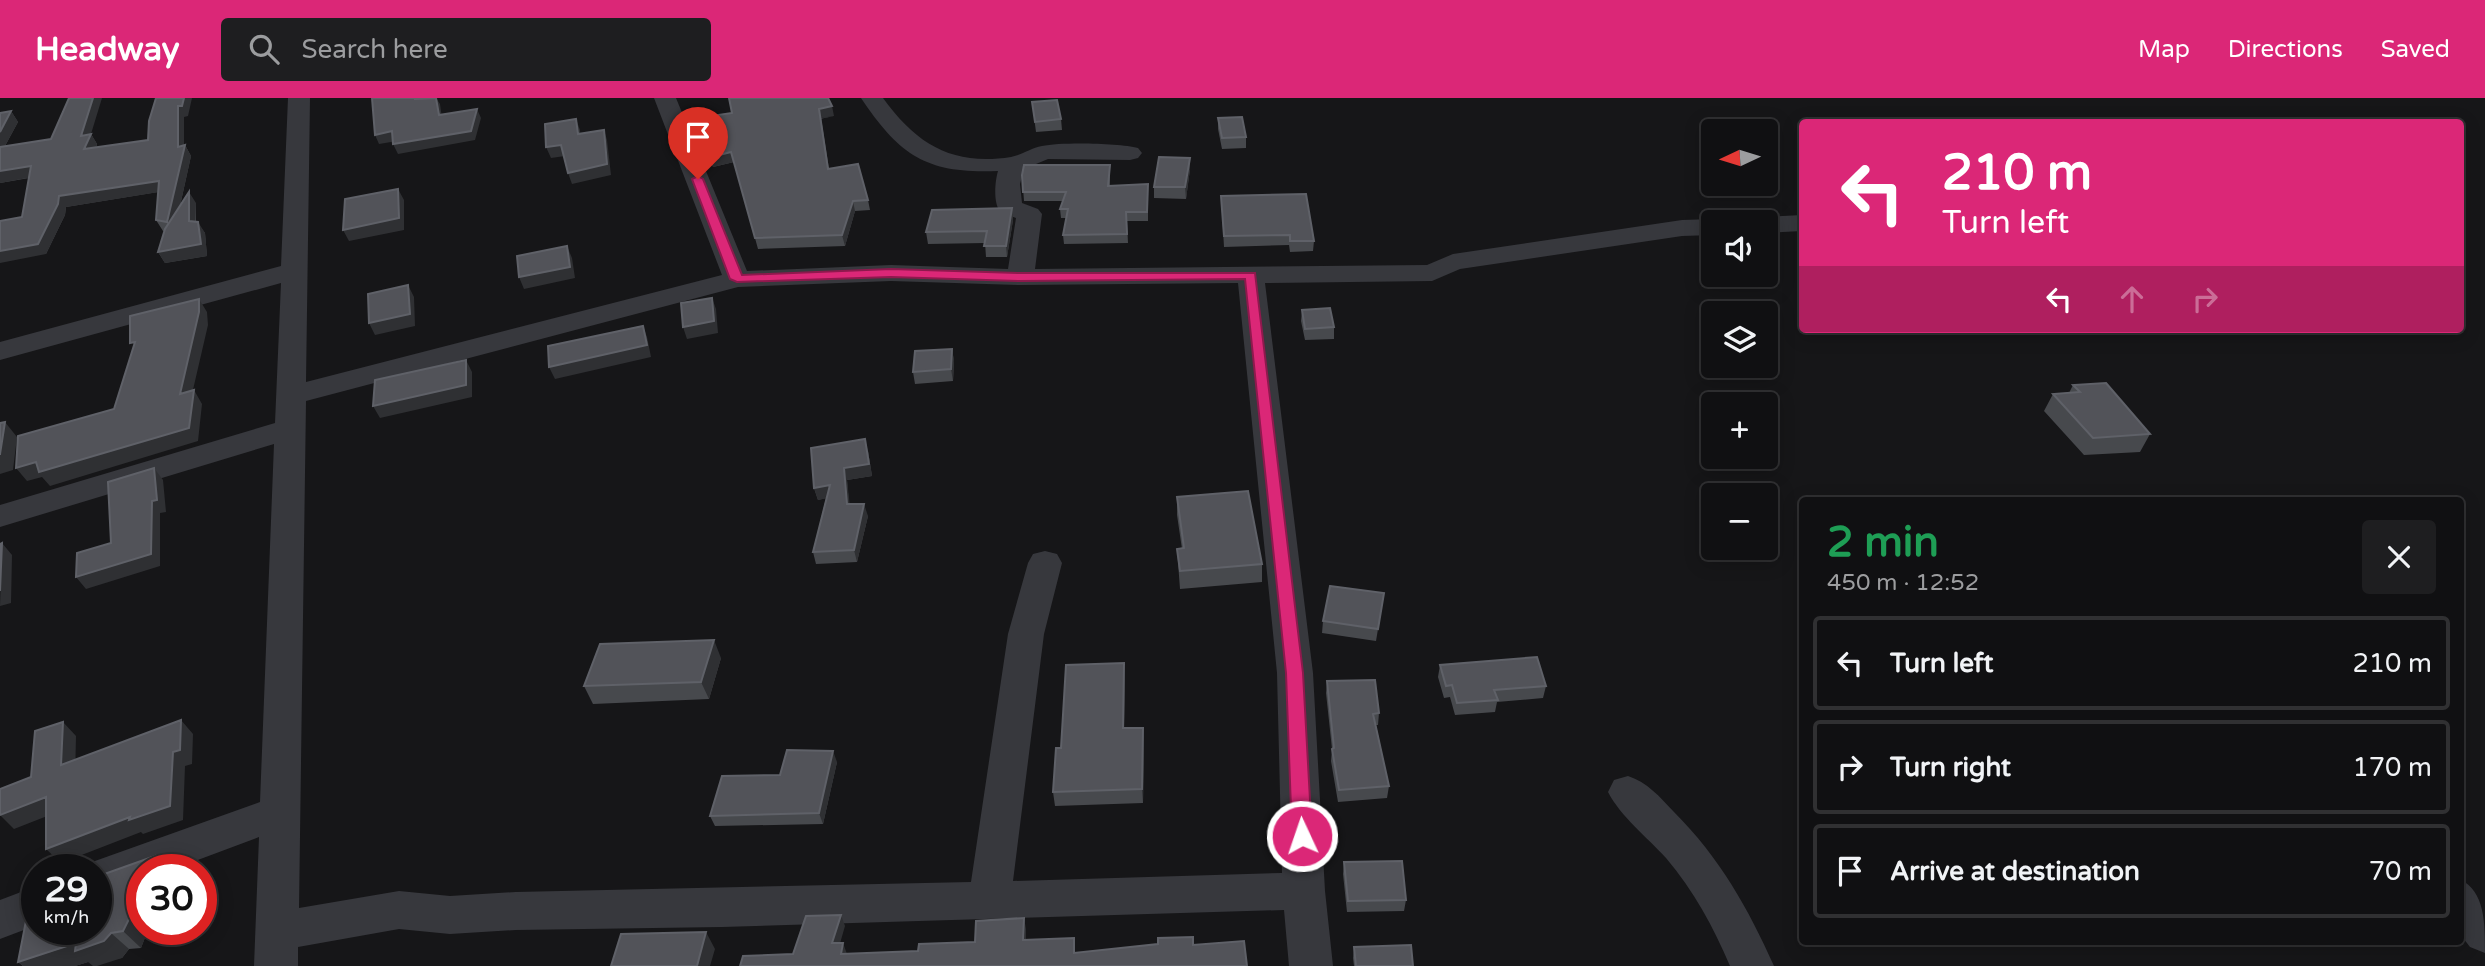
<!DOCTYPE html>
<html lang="en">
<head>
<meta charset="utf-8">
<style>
  :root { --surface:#101012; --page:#1e1e20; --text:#f1f3f6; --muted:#9c9d9f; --line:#303032; --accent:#db2777 }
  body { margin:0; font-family:"Varela Round",sans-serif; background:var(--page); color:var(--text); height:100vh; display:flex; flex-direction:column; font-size:26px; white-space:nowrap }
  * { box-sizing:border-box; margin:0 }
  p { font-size:23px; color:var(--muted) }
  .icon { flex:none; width:38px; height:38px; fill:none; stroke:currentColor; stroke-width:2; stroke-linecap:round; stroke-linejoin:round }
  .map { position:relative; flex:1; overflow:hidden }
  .details { position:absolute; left:1799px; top:399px; width:665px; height:448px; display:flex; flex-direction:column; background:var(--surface); border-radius:7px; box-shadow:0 4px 18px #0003,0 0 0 2px var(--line) }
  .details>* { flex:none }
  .top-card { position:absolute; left:1799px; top:21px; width:665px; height:214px; border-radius:7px; box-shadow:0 4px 18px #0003,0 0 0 2px var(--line); background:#db2777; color:#fff; overflow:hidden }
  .needle { width:46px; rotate:266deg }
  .buttons { position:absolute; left:1701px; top:21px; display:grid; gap:14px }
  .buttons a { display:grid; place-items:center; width:77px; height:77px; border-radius:7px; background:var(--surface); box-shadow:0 4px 18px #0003,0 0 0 2px var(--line); font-size:35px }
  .speed { position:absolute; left:21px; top:756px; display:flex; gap:14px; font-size:35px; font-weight:700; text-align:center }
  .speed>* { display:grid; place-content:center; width:91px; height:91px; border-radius:50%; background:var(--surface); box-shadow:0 4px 18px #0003,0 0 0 2px var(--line); line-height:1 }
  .speed small { font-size:18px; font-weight:400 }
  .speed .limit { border:10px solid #d22; background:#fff; color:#111 }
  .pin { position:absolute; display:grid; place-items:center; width:60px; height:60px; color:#fff; margin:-72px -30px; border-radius:50% 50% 50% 0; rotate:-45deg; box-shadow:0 0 7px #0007 }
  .pin .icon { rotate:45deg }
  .me { position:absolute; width:77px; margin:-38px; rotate:357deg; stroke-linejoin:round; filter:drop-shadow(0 0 5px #0008) }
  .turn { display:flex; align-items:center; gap:24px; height:147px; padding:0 28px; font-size:32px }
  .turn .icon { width:91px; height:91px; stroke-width:2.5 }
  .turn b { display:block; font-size:49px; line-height:60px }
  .lanes { display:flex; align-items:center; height:66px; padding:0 28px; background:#0003; justify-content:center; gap:35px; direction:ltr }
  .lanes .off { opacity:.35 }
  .round { display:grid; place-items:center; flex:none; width:74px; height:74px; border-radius:7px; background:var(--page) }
  .summary { display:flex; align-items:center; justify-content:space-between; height:119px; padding:0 28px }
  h1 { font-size:42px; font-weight:800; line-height:52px; color:#1e9e55 }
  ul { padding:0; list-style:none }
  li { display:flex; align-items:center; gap:21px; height:94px; margin:0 14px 10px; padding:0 14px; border:4px solid var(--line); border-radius:7px }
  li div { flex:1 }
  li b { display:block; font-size:26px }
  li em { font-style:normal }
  header { display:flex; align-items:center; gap:42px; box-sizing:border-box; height:98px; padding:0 35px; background:var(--accent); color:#fff }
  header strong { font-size:33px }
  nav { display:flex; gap:38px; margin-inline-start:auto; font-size:24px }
  .search { width:490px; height:63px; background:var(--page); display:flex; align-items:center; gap:18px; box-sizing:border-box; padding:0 24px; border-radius:7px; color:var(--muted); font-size:26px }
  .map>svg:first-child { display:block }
</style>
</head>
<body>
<header>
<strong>Headway</strong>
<div class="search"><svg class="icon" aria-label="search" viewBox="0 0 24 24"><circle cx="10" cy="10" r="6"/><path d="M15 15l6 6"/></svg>Search here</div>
<nav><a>Map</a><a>Directions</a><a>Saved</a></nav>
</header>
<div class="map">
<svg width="2485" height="868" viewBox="0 0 2485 868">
  <rect width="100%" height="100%" fill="#161618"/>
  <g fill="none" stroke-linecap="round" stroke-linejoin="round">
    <path fill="#37383d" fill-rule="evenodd" d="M288 0H310L306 284 722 177 654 0H676L747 173 891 167 1008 171 1016 120C1011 118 1003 116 1000 113 993 105 995 83 998 73 927 76 900 58 861 0H883C917 47 953 68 1011 59 1022 57 1031 50 1042 48 1061 44 1119 45 1138 50L1142 55 1138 60 1130 62 1048 61 1024 71 1020 86 1022 105 1038 111 1042 116 1035 171 1427 167 1453 156 1682 122 1713 121 1723 124H1713V137L1682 138 1460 171 1432 183 1265 185 1313 575 1325 793 1333 868H1289L1284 812 722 829 516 832 450 836 399 831 298 849V868H254L259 739 171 772H142V782L96 799V772H79L81 768 260 704 274 346 0 429V407L275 325 281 185 0 262V244L281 168ZM891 183 1020 187 1238 185 1277 575 1282 775 1013 783 1044 536 1062 465 1057 456 1045 453 1033 456 1028 465 1008 536 971 784 516 794 450 798 399 793 299 810 306 303 738 189Z
      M1802 117V133L1766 135V124H1755L1766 119Z
      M1628 678C1647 684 1660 699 1674 714 1720 760 1748 810 1774 868H1730C1713 828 1694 793 1666 760 1647 739 1621 719 1608 694L1614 682Z
      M2460 781C2485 794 2485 824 2485 855L2470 849 2460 836Z
      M37 788V827L0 841V802Z"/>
  </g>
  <path fill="#47494d" d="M1032 4 1061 21 1062 32 1036 34Z
    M11 13 18 24 5 48 91 36 97 46 96 50 148 42 149 23 188 18H184V48L185 47 191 58 180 108 196 105V123L205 135 207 158 165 165 158 154 164 133H163L156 122 158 94 66 109 65 117 46 156 22 119 29 80 0 85V15Z
    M834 18 821 20 829 71 868 102 870 112 855 113 845 148 758 151 734 64 713 69 707 55 704 45Z
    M1218 20 1246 39V50L1222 51 1218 31Z
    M1190 71 1186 101 1154 100V89Z
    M1110 76V88L1148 86V123H1127L1128 145 1064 146 1063 137 1067 120H1061L1060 111 1063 103H1024L1022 77Z
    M1221 98 1314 143 1313 153 1290 154 1289 147 1224 149Z
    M1012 110 1013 122 1007 159H986L985 145 928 146 926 134Z
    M1302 212 1334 229V241L1305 242 1301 223Z
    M952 251 954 263 953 283 915 286 913 274Z
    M2073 287 2150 336 2140 354 2084 357 2044 313 2053 296 2069 295Z
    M868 353 872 378 847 382 849 406 868 418 857 464 816 466 813 454 826 400 818 402 814 390Z
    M1177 399 1262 466V484L1180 491 1177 451H1182L1177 417Z
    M1384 495 1376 543 1322 535 1323 523Z
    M721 560 709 601 593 606 584 588Z
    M1440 567 1546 588 1543 600 1497 604 1495 614 1455 617 1450 599 1444 600 1438 579Z
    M1125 579 1124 630H1143L1144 644 1143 705 1055 708 1053 694 1061 650Z
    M1327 583 1379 615 1378 627H1376L1389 688 1387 700 1338 704 1331 663 1332 651 1326 595Z
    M837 664 823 726 715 728 710 718 780 677Z
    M155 758 168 772H142V831H165L146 837 141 850 129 851 122 860 88 864 75 868H23L18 864 37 831Z
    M1344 764 1406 802 1404 813 1347 814 1343 776Z
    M1354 849 1413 868H1354L1353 860Z"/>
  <path fill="#2f3033" d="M93 0H102L91 36 97 46 91 62 84 51 81 38Z
    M184 0H192L188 18H184V54L185 47 191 58 174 135 167 124 178 8Z
    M436 0 440 6 443 27 439 17Z
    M832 8 834 18 821 20 830 81 819 11Z
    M477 11 481 20 475 42 398 56 393 46Z
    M11 13 18 24 0 57V34Z
    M576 21 580 32 581 47 578 36Z
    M604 32 607 42 611 77 572 86 568 75Z
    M392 33 397 43 379 46 375 37Z
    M561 47 565 58 551 60 546 49Z
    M731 54 734 64 713 69 711 59Z
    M1190 60V71L1186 101 1185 89Z
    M31 68 38 78 0 85V73Z
    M159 83 165 93 66 109 65 117 46 156 0 165V153L59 98Z
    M398 91 404 102V132L349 143 343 132Z
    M189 94 196 105 195 134 189 123Z
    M853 103 855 113 845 148 842 137Z
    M1012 110 1013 122 1007 159 1006 148Z
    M198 124 205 135 207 158 165 165 158 154Z
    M567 148 572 160 575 180 524 191 519 179Z
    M408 187 414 199 415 228 375 237 369 225Z
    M712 200 716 211 718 235 687 241 683 229Z
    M199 201 207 214 208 227 189 309 180 296Z
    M643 228 647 239 651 259 555 281 549 269Z
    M952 251 954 263 953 283 951 271Z
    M466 262 472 274V299L380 320 373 308Z
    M194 292 202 306 198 343 50 388 42 379 27 383 16 370Z
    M5 324 17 339 13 372 0 376V357Z
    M865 341 868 353 872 378 847 382 851 418 847 406 844 370Z
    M154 370 163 382 166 414 160 415V468L86 491 76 479 152 403Z
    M830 387 833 399 818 402 814 390Z
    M864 406 868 418 857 464 854 452Z
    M2 445 12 457 11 505 0 508Z
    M714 542 721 560 709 601 701 584Z
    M1124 565 1125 579 1124 644 1123 630Z
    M181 622 193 636 192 666 185 668 183 722 143 736 141 734 61 765 46 751 130 719 173 654Z
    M63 624 76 638 75 681 61 667Z
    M1143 630 1144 644 1143 705 1142 691Z
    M833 653 837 664 823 726 819 715Z
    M46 699 60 713 14 731 0 717Z
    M155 758 168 772H153Z
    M142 817V831H165L146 837 141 850 123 833 129 821Z
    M841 817 845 828 837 856 832 845Z
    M1024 820 1026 831V853L1023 842Z
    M706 834 715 851 710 868H697Z
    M111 835 129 851 122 860 97 868H93L88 864 75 868H23L18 864Z
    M843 845 847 856H841Z"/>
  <path fill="#525359" stroke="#5f6168" stroke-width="2" d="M69 0H93L81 38 91 36 84 51 148 42 149 23 156 0H184L182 8H178V49L185 47 167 124 156 122 159 83 59 98 58 106 38 146 0 153V123L22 119 31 68 0 73V49L51 41Z
    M372 0H415V1L436 0 439 17 477 11 471 33 393 46 392 33 375 37Z
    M729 0H828L832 8 819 11 828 71 858 66 868 102 853 103 842 137 755 140 731 54 711 59 704 45V19L732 15Z
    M1057 2 1061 21 1035 24 1032 4Z
    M11 13 0 34V15Z
    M1242 19 1246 39 1222 40 1218 20Z
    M576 21 578 36 604 32 607 66 568 75 561 47 546 49 545 26Z
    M1159 59 1190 60 1185 89H1154Z
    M1024 67H1110L1108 88 1148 86 1147 114H1126L1127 136 1063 137 1068 111H1060L1066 94H1023L1022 77Z
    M398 91 399 120 343 132 345 101Z
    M189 94V123L198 124 201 146 158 154 165 131Z
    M1306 96 1314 143H1290V137L1224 138 1221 98Z
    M1012 110 1006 148H984L987 133 926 134 932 112Z
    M567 148 570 169 519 179 517 158Z
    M408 187 410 216 369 225 368 196Z
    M712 200 714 223 683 229 681 205Z
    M199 201V214L180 296 194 292 189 330 39 374 36 364 16 370 18 338 114 311 135 244 130 245V218Z
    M1330 210 1334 229 1305 231 1302 212Z
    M643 228 647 247 549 269 548 248Z
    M952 251 951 271 913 274 915 253Z
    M466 262V287L373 308 375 282Z
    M2106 285 2150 336 2093 340 2053 296 2080 294 2073 287Z
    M5 324 0 356V357V325Z
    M865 341 869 366 844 370 847 406H864L854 452 813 454 830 387 814 390 811 350Z
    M154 370 157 402 152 403 151 456 76 479 77 455 111 445 108 384Z
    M1248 393 1262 466 1180 473 1177 451 1184 450 1177 399Z
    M2 445 0 493V446Z
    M1330 488 1384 495 1378 531 1323 523Z
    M714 542 701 584 584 588 600 546Z
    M1537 559 1546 588 1494 592 1498 602 1457 605 1452 587 1446 588 1440 567Z
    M1124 565 1123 630H1143L1142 691 1053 694 1056 650H1061L1066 567Z
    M1375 582 1379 615 1373 616 1389 688 1339 692 1332 651 1334 650 1327 583Z
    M181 622 180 652 173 654 170 708 129 722 130 719 46 751V699L0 717V691L31 679 35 633 63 624 61 667Z
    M787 652 833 653 819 715 710 718 722 678 780 677Z
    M155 758 153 772H142V817L129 821 123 833 111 835 104 843 75 853 76 845 18 864 31 797 37 796V831H96V779Z
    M1402 763 1406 802 1348 803 1344 764Z
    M841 817 832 845H843L841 856 918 853 919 846 975 844 976 823 1024 820 1023 842 1074 840V855L1158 846V840L1193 839V847L1244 843 1247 868H740L743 858 793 856 806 818Z
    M706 834 697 868H611L621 836Z
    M1411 847 1413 868H1356L1354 849Z"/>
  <path fill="#db2777" stroke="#8e194d" stroke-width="2" d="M698 78 703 81 742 177 891 171 1020 175H1255L1303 575 1312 738 1309 744 1302 747 1295 744 1292 738 1286 575 1245 181 1020 183 891 179 737 184 730 181 692 81Z"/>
</svg>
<div class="buttons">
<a><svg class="needle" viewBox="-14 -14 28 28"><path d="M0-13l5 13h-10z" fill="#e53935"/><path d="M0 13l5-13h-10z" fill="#9c9d9f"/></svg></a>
<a><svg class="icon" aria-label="sound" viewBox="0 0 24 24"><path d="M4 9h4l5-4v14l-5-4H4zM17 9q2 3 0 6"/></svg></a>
<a><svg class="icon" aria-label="layers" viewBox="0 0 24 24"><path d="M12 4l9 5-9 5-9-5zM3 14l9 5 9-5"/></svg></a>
<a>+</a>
<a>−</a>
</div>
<div class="speed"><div>29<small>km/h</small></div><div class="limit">30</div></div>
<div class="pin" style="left:698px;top:81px;background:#d93025"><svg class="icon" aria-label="arrive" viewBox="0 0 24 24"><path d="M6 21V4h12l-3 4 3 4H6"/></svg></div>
<svg class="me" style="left:1302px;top:738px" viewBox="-20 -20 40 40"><circle r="17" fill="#db2777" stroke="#fff" stroke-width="3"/><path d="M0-11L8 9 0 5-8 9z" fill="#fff"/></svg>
<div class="top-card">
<div class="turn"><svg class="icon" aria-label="left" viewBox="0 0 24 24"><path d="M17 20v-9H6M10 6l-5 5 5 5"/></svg><div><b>210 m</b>Turn left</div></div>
<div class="lanes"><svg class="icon" aria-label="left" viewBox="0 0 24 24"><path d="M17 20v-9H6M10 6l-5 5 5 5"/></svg><svg class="icon off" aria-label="ahead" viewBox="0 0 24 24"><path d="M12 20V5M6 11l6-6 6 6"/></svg><svg class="icon off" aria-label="right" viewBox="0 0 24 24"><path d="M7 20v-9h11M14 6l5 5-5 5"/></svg></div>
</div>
<section class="details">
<div class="summary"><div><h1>2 min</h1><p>450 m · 12:52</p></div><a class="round"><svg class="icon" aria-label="close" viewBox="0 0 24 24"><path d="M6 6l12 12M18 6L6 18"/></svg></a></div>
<ul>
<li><svg class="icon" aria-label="left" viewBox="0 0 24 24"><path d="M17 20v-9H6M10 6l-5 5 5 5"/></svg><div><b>Turn left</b></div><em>210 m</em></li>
<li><svg class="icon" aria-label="right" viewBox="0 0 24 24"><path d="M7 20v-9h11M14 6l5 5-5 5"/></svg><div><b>Turn right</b></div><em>170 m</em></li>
<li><svg class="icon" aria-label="arrive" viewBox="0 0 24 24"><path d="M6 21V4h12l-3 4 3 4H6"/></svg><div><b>Arrive at destination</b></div><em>70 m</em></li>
</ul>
</section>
</div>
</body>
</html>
